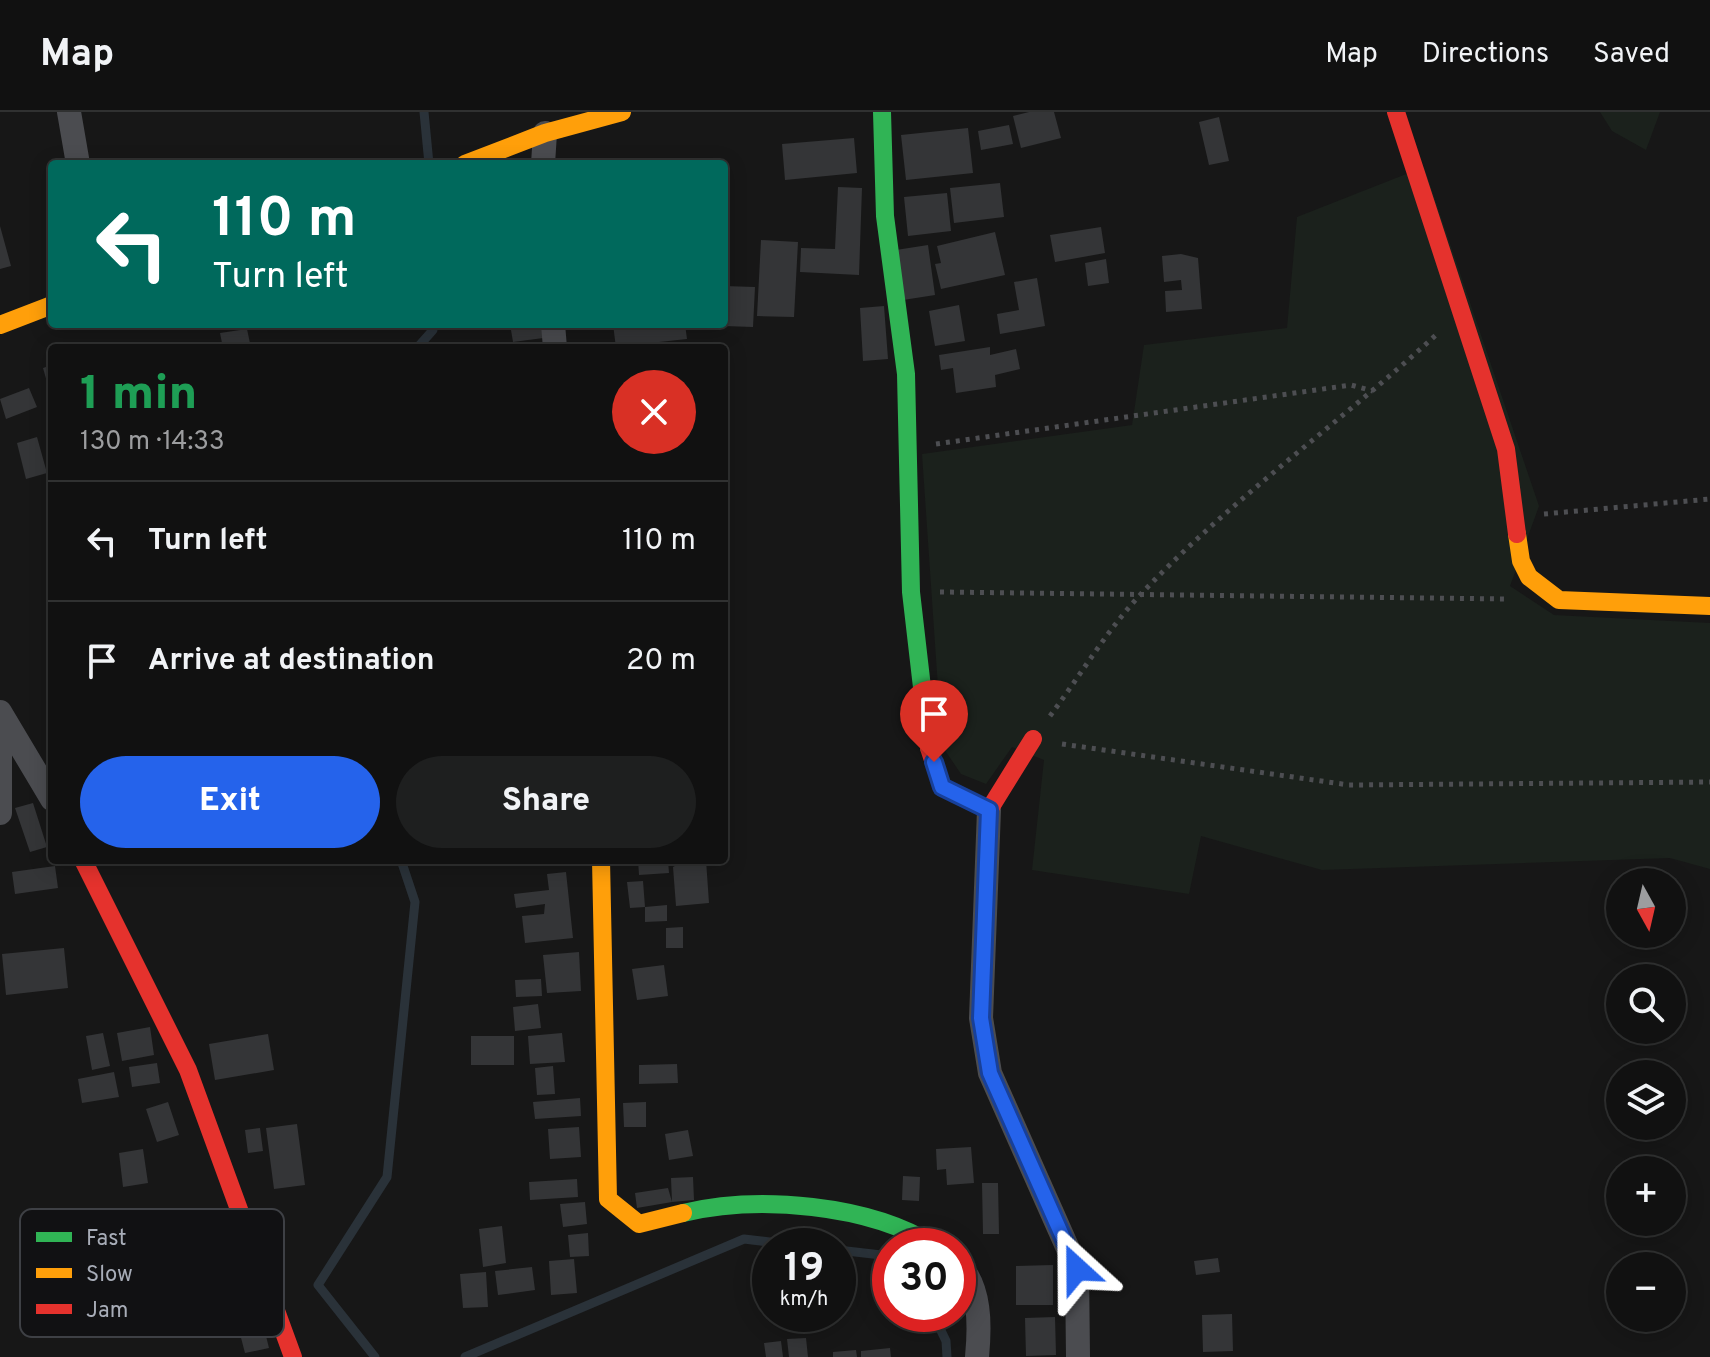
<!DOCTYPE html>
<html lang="en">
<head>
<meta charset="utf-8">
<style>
  :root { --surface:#111; --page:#1e1f1f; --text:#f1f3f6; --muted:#9c9d9f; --line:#303131; --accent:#2563eb }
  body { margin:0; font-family:Overpass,sans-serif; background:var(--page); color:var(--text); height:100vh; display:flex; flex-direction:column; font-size:30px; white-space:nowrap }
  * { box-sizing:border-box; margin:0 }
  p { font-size:26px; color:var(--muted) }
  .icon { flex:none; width:44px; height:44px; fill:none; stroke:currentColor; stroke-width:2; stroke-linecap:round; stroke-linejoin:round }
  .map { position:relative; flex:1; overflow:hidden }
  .sheet { position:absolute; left:48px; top:232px; width:680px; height:520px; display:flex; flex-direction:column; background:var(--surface); border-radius:8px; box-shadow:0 4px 20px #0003,0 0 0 2px var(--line) }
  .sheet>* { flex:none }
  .top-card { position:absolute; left:48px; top:48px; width:680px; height:168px; border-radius:8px; box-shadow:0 4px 20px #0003,0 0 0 2px var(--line); background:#00695c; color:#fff; overflow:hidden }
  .needle { width:52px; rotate:172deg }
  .tools { position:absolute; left:1606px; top:756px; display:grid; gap:16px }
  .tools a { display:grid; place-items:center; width:80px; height:80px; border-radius:50%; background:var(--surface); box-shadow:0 4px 20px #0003,0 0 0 2px var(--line); font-size:40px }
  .speed { position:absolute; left:752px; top:1116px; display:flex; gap:16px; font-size:40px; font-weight:700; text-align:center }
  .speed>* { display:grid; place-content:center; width:104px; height:104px; border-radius:50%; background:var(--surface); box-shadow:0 4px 20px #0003,0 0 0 2px var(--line); line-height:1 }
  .speed small { font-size:20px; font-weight:400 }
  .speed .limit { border:12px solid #d22; background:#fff; color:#111 }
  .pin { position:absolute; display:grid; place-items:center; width:68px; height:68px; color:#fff; margin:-82px -34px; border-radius:50% 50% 50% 0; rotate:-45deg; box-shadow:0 0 8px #0007 }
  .pin .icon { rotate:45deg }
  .me { position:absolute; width:88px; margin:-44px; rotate:336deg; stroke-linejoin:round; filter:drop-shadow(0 0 6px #0008) }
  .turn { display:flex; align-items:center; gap:28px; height:168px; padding:0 32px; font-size:36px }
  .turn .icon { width:104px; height:104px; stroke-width:2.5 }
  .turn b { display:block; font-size:56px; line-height:68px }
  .round { display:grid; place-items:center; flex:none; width:84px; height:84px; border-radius:42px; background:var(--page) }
  .headline { display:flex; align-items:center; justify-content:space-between; height:136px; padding:0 32px }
  h1 { font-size:48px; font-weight:800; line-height:60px; color:#1e9e55 }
  .cta { display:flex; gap:16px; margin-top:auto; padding:16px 32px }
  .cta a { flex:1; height:92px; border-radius:48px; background:var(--accent); color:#fff; font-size:32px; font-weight:800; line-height:92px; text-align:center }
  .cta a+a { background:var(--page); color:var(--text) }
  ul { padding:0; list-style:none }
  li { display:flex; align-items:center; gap:24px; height:120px; padding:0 32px; border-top:2px solid var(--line) }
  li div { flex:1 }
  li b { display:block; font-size:30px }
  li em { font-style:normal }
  header { display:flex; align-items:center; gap:48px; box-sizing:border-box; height:112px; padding:0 40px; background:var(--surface); border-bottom:2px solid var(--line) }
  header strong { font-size:38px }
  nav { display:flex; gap:44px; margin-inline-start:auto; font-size:28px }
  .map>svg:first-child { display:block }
</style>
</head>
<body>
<header>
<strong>Map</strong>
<nav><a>Map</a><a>Directions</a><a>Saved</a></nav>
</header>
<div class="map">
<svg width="1710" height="1245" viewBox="0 0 1710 1245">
  <rect width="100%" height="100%" fill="#171717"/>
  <path fill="#1b211c" d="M1600 0H1660L1646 38 1612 19Z
    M1424 55 1539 394 1510 474 1554 503 1710 511V757L1670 746 1322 758 1201 724 1189 782 1032 758 1044 648 1012 635 986 672 961 662 942 634 922 342 1132 313 1144 233 1287 216 1297 105Z"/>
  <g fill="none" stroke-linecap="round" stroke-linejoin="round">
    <path stroke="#2a3239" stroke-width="9" d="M424 0 429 52
      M417 236 433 218V212
      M838 1138 890 1144
      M933 1202 946 1229 947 1245
      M375 1245 318 1173 387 1065 415 790 401 748
      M465 1245 744 1127 803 1134"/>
  </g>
  <path fill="#343537" d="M1029 0H1054L1061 26 1021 36 1013 4Z
    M1219 5 1229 49 1209 53 1199 10Z
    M1009 13 1013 32 981 38 978 19Z
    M968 16 973 61 906 68 901 23Z
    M854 26 857 61 785 68 782 32Z
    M1000 71 1004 105 954 111 950 76Z
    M838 75 862 76 859 163 800 160 801 136 835 137Z
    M947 81 951 119 908 124 904 85Z
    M0 114 11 154 0 157Z
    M1101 115 1105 141 1055 150 1050 123Z
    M995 120 1005 163 941 177 935 152 941 151 937 134Z
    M761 128 798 130 794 205 757 204Z
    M928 133 935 183 903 188 896 138Z
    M1181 142 1198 146 1202 197 1166 200 1165 179 1182 178 1181 168 1164 170 1162 144Z
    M1106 147 1109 171 1088 174 1085 151Z
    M1037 166 1045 214 1000 222 997 202 1019 198 1014 170Z
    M724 174 755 175 753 215 724 214Z
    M959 193 965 229 935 234 929 199Z
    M884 194 888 247 863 249 860 196Z
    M510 212H550L551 225 513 230Z
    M613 212H685L687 227 641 232V236H616Z
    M247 217 251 236H223L220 221Z
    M990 235V243L1016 237 1020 257 995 263 996 275 956 281 953 256 941 258 939 243Z
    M52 253V283L51 284 43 256Z
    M29 276 37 295 6 307 0 287Z
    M37 325 47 361 26 367 17 331Z
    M33 691 47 735 30 740 15 696Z
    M638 748H668L669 761 639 763Z
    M686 748H706L709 791 676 794 673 755Z
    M55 754 58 776 15 782 12 760Z
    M566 760 573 826 525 831 522 804 544 802 545 792 516 796 514 782 549 778 547 762Z
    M643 769 645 795 630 796 627 770Z
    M667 793V809L645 810V795Z
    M683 815V836H666V816Z
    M64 836 68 876 6 883 2 842Z
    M579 840 581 879 547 881 543 843Z
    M664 853 668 884 637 888 632 857Z
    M541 867 542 884 516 885 515 868Z
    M538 892 541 916 515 919 513 895Z
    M150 915 154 943 122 949 117 921Z
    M103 921 110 954 92 958 86 924Z
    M562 921 565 950 530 952 528 924Z
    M268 922 274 958 215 968 209 932Z
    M471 924H514V953H471Z
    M157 951 160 971 132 975 129 955Z
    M677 952 678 971 639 972V953Z
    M553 954 555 982 537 983 535 956Z
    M114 960 119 985 82 991 78 967Z
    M580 986 581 1004 535 1007 533 990Z
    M168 990 179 1023 157 1030 146 997Z
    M646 990V1015H624L623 991Z
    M297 1012 305 1073 274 1077 266 1016Z
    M579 1015 581 1045 550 1047 548 1017Z
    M260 1016 263 1039 248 1041 245 1018Z
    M688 1018 693 1044 669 1048 665 1022Z
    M971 1035 974 1071 947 1073 946 1057 937 1058 936 1037Z
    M143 1037 148 1071 123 1075 119 1041Z
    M903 1064 920 1065 919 1089 902 1088Z
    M693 1065 694 1088 672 1090 671 1066Z
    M577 1067 578 1085 530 1088 529 1070Z
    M982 1071H998L999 1122H983Z
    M668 1076 672 1090 637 1096 635 1081Z
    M585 1090 587 1112 563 1115 560 1092Z
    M502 1114 506 1151 483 1155 479 1117Z
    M588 1121 589 1144 570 1145 568 1123Z
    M1218 1146 1220 1160 1196 1163 1194 1149Z
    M574 1147 577 1181 551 1183 549 1149Z
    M1053 1153V1193H1016V1154Z
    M532 1155 535 1178 498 1183 495 1159Z
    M486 1160 488 1195 463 1196 460 1162Z
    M257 1188 269 1236 245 1241 233 1195Z
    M1232 1202 1233 1239 1203 1240 1202 1203Z
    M1055 1205 1056 1243 1026 1244 1025 1206Z
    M806 1226 808 1245H789L787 1227Z
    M781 1229 783 1245H766L764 1231Z
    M890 1236 891 1245H861V1239Z
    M856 1238 857 1245H833V1240Z"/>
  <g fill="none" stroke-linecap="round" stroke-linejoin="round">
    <path stroke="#4d4e52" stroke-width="5" stroke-dasharray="4 6" stroke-linecap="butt" d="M936 332 1351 273 1373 279
      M1544 402 1710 387
      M940 480 1506 487
      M1050 604C1080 564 1107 518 1141 482 1231 387 1340 311 1437 222
      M1062 632 1349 673 1710 670"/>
    <path stroke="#4b4c50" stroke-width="24" d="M69 0 78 52
      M543 52 545 21
      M553 212 555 236
      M0 600 52 687
      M0 635V701
      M989 698 981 906 990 961 1077 1157 1078 1245
      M958 1152C981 1175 980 1214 977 1245"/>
    <path stroke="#30b455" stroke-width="18" d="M882 0 885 104 906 262 911 480 929 636
      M683 1101C758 1083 869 1092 935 1134"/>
    <path stroke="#ff9f0a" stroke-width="18" d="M465 52 545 21 622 0
      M0 213 52 193
      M1517 422 1521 449 1529 465 1559 488 1710 494
      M601 748 608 1087 639 1112 683 1101"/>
    <path stroke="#e5322d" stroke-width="18" d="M1396 0 1506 337 1517 422
      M929 636 942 675 989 698 1033 627
      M83 748 188 958 293 1245"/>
  </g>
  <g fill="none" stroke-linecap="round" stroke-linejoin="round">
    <g stroke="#184099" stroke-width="20">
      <path id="route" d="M934 650 942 675 989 698 981 906 990 961 1077 1157"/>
    </g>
    <use href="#route" stroke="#2563eb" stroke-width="14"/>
  </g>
  <rect x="20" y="1097" width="264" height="128" rx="12" fill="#111113" stroke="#3e4045" stroke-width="2"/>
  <rect x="36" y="1120" width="36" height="10" fill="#30b455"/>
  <rect x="36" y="1156" width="36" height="10" fill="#ff9f0a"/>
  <rect x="36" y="1192" width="36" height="10" fill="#e5322d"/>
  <g font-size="22" fill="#a8adb8">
    <text x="86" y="1133">Fast</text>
    <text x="86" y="1169">Slow</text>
    <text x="86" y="1205">Jam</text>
  </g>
</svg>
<div class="tools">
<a><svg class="needle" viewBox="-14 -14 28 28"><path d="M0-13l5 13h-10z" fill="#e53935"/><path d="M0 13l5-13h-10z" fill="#9c9d9f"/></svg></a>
<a><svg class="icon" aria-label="search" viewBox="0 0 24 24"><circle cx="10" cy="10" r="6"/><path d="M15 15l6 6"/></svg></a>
<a><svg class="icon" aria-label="layers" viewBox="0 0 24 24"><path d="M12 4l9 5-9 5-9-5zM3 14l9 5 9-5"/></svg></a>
<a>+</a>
<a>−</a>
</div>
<div class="speed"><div>19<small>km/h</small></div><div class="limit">30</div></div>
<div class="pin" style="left:934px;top:650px;background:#d93025"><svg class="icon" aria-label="arrive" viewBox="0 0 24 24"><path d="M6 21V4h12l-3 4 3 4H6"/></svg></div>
<svg class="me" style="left:1077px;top:1157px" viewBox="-20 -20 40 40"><path d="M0-17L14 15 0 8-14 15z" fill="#2563eb" stroke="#fff" stroke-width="4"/></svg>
<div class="top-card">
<div class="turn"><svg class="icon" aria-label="left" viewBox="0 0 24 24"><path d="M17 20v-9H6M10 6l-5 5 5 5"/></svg><div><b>110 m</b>Turn left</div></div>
</div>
<section class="sheet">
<div class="headline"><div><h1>1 min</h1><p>130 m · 14:33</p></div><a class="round" style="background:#d93025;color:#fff"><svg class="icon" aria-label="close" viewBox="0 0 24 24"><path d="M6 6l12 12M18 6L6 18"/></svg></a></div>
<ul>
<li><svg class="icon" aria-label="left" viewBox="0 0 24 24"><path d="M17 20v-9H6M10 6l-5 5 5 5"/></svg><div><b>Turn left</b></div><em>110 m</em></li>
<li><svg class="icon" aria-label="arrive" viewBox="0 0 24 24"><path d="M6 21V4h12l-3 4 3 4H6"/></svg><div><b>Arrive at destination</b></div><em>20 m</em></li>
</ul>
<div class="cta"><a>Exit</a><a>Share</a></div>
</section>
</div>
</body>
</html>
